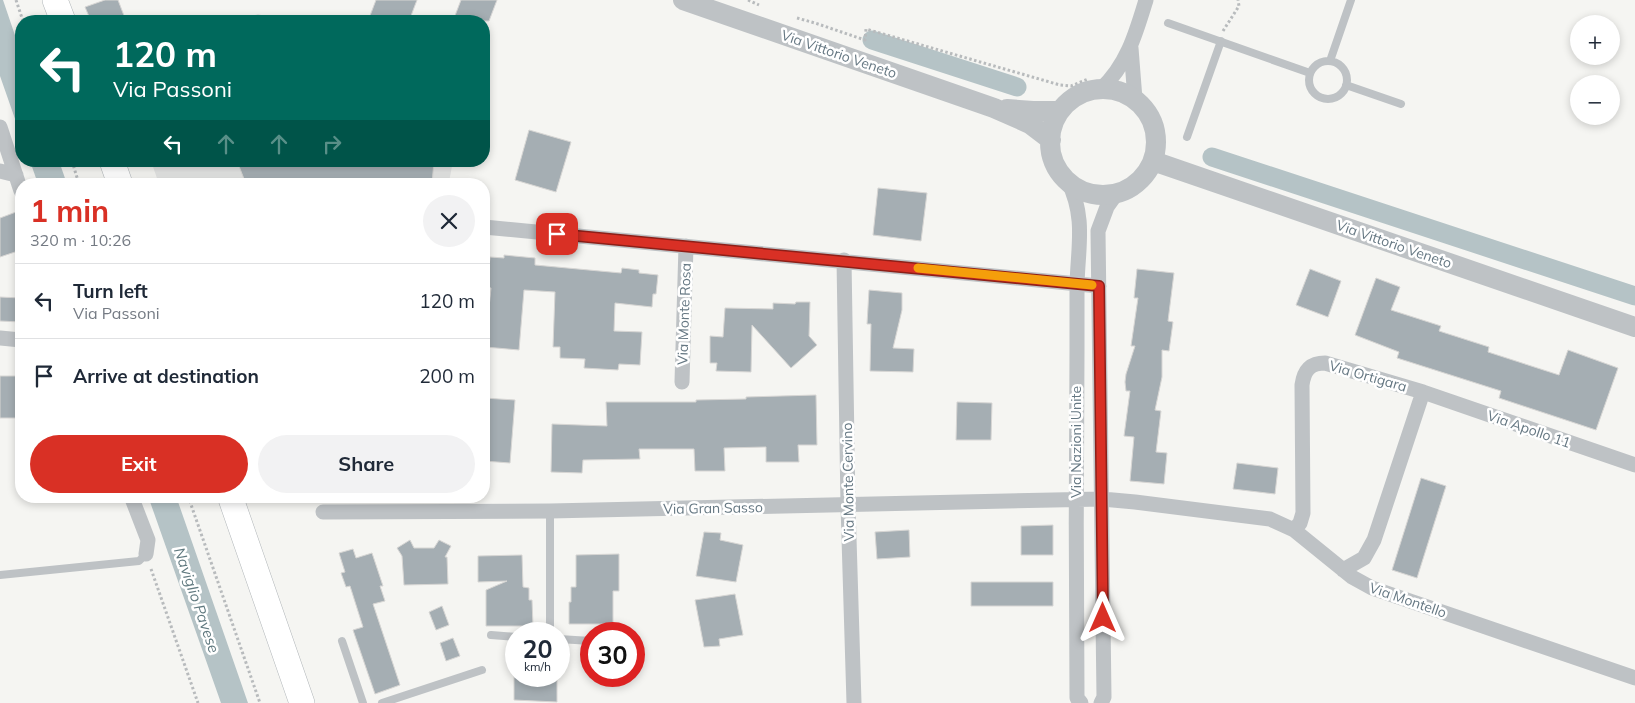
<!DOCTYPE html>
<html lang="en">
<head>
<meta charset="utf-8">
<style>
  :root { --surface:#fff; --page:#f2f2f3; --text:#1f2937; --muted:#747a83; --line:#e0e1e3; --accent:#d93025 }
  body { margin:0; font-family:Mulish,sans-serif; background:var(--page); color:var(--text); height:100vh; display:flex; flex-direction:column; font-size:19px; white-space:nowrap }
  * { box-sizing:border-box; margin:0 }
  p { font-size:16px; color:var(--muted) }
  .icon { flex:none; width:28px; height:28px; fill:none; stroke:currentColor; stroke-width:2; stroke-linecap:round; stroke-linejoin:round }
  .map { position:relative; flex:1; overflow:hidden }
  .details { position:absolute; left:15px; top:178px; width:475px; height:325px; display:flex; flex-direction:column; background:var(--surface); border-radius:20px; box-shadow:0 2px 8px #0003 }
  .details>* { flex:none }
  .banner { position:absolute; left:15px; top:15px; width:475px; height:152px; border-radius:20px; box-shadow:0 2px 8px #0003; background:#00695c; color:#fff; overflow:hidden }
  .tools { position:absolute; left:1570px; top:15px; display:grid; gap:10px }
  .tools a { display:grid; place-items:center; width:50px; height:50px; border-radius:50%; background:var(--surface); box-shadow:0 2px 8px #0003; font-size:25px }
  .speed { position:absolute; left:505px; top:622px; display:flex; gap:10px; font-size:25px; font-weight:700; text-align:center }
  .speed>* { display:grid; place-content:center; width:65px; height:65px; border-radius:50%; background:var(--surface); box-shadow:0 2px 8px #0003; line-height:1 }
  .speed small { font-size:12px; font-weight:400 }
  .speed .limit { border:8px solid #d22; background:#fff; color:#111 }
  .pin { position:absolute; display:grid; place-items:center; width:42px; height:42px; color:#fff; margin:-21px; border-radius:10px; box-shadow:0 2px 8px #0006 }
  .me { position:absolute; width:55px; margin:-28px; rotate:0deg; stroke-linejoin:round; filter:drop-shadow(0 0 4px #0008) }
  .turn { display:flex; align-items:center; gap:18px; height:105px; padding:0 15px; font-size:22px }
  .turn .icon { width:65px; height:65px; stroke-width:2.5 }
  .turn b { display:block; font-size:35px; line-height:42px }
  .lanes { display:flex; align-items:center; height:48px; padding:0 15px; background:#0003; justify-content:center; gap:25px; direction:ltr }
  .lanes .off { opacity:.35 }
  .round { display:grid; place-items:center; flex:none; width:52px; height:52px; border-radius:26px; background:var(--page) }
  .summary { display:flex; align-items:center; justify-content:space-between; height:85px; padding:0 15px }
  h1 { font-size:30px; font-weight:700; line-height:38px; color:var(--accent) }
  .primary-button { display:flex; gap:10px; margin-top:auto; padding:10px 15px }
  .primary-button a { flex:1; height:58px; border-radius:30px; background:var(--accent); color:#fff; font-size:20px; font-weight:700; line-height:58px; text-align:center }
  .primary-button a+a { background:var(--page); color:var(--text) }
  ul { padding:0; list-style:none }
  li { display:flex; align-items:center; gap:15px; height:75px; padding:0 15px; border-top:1px solid var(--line) }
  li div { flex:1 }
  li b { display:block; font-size:19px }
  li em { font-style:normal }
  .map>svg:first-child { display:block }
</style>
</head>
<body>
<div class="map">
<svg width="1635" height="703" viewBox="0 0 1635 703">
  <rect width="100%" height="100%" fill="#f5f5f2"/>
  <path fill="#e3e4e3" d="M258 14 280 21H238Z
    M151 161H453L449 182 453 184H159Z"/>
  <path fill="#b5c3c6" d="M0 0H3L21 53V136L0 76Z
    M30 161H59L67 184H38Z
    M148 496H176L248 703H221Z"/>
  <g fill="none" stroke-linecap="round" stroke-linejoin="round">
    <path stroke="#b5c3c6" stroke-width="19" d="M872 40 1017 87
      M1212 157 1635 296"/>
  </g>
  <path fill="#a5aeb3" stroke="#d7d6d4" d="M105 0H118L126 21H91L85 7Z
    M376 0H417L409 21H368Z
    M461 0H497L489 21H453Z
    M529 130 571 142 556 192 515 180Z
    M237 161H434L432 184H246Z
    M878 188 927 193 921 241 873 235Z
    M16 212 21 226V250L0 257V218Z
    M504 255 535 258V265L621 273 622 268 639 270V273L658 275 656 294H653L652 307 615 303 614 331 642 332 640 365 619 364 618 370 584 368 585 359 560 358V347H553L555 292 524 290 519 350 485 347 491 288 484 287 485 266 489 267 490 257 504 258Z
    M1137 269 1174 273 1168 321 1173 322 1169 351 1162 350V377L1155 410 1161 411 1156 452 1167 453 1164 484 1130 481 1134 437 1124 436 1130 391H1126L1125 382 1126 374 1135 346H1131L1138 298H1134Z
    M1310 269 1341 281 1328 317 1296 305Z
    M1376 278 1400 287 1391 310 1441 326 1439 331 1489 347 1488 352 1559 375 1568 350 1618 368 1596 430 1499 398 1501 391 1397 358 1399 352 1355 335Z
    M869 290 902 293V310L893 348 914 349 913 372 870 371 871 324H867Z
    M0 297 21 298V322L0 321Z
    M796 302H810L809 336 817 345 791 368 752 325 751 372 716 371 717 363H710V336L723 337 725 308 773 309V303L795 304Z
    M0 376H21V418H0Z
    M816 395 817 445H798L799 462H766V447L724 448 725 471H695L694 449H639L640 459 583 460 582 473 551 472 552 424 607 426 606 402H696V400L746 399V397Z
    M484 398 515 400 510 463 484 461Z
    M957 402 992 403 991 440H956Z
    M1237 463 1278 468 1275 494 1233 489Z
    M1421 478 1446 486 1417 578 1392 570Z
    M1053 525V555H1021V526Z
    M909 530 910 557 877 559 875 532Z
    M704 532 721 533 720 540 743 545 736 582 696 576Z
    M410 540 414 548H434L439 540 451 546 445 557H447L448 584 404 585 402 556 397 548Z
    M353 549 356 558 372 553 383 586H380L385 601 373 604 400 685 375 694 353 630 363 627 350 586 346 587 341 573 345 572 339 553Z
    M619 554V591H613V624H569V602H571V587H576V555Z
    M522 555 523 587 529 588V600H532L533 626H486V590L507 581 478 582V556Z
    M971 582H1053V606H971Z
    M735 594 743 635 719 639 720 646 704 647 695 600Z
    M442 606 449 625 436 630 429 612Z
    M453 638 460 656 446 661 440 643Z
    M514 676H557V702L514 700Z"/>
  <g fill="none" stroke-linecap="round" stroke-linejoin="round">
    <g stroke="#b1b6b9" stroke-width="26">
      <path id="primary" d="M55 0 63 21
        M112 161 120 184
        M230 496 302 703"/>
    </g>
    <path stroke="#b8bbbd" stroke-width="3" stroke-dasharray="2.5 2.5" stroke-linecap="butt" d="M16 0 23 21
      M748 0 759 5
      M797 18 815 23 865 40 866 29 1060 85 1071 86 1088 79
      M1223 31 1239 6 1238 0
      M72 161 79 184
      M188 496 260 703
      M151 569 198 703"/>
    <path stroke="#bec2c5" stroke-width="8" d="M1168 23 1310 73
      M1330 61 1351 0
      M1309 80a19 19 0 1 1 38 0a19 19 0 1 1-38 0Z
      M1346 85 1401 104
      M1187 137 1221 41
      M0 575 139 561 146 554
      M550 634V511
      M491 635 516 637
      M559 639 591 641
      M342 641 363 703
      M382 703 482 670"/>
    <path stroke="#bec2c5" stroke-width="15" d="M1131 48 1135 99
      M1101 89C1127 65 1136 33 1146 0
      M0 127 21 191
      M0 171 16 175
      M1068 181C1086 218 1078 246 1077 285 1077 307 1077 328 1077 350 1076 466 1076 582 1077 698L1081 703
      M484 227 1099 286
      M844 260 848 505 854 703
      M0 338 21 340
      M682 382 686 246
      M1423 392 1635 465
      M131 496 148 540 146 554
      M323 512 550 511 1102 499 1135 502 1270 519 1294 530 1352 577 1372 588 1635 678
      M1294 530 1300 523 1303 513 1302 385C1304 370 1310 363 1325 363L1423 392 1374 540 1364 558 1343 570
      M1101 703 1104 697 1098 231 1107 207 1117 193"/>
    <path stroke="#bec2c5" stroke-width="20" d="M683 0 994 108 1030 124 1051 140
      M1050 142a53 53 0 1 1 106 0a53 53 0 1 1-106 0Z
      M1007 109 1033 111H1060
      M1153 161 1635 327"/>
    <use href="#primary" stroke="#fff" stroke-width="25"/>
  </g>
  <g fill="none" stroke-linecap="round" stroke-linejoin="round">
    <g stroke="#8d1f18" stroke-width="12">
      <path id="route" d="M557 234 1099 286 1103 618"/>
    </g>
    <use href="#route" stroke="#d93025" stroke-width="9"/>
    <path stroke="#f59e0b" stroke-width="9" d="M918 268 1092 285"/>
  </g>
  <g text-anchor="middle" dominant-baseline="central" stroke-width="5" stroke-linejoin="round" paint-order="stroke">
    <g font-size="14" fill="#657782" stroke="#fff">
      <text transform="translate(839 54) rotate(19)">Via Vittorio Veneto</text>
      <text transform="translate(1394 244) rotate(19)">Via Vittorio Veneto</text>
      <text transform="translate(684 314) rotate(-88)">Via Monte Rosa</text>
      <text transform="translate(1368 376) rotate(16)">Via Ortigara</text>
      <text transform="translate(1529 429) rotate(19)">Via Apollo 11</text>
      <text transform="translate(1076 442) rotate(-90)">Via Nazioni Unite</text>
      <text transform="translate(848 482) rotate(-91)">Via Monte Cervino</text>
      <text transform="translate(713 508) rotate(-1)">Via Gran Sasso</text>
      <text transform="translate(1408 600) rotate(19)">Via Montello</text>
    </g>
    <g font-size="15" font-style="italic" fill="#60797f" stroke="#fff">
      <text transform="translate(197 600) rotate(71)">Naviglio Pavese</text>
    </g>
  </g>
</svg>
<div class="tools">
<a>+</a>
<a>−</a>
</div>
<div class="speed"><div>20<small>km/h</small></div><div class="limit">30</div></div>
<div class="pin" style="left:557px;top:234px;background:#d93025"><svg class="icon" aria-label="arrive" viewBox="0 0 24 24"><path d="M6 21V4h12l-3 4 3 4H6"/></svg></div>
<svg class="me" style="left:1103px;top:618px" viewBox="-20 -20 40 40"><path d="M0-17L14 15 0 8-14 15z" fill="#d93025" stroke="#fff" stroke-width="4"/></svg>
<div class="banner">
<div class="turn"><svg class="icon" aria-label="left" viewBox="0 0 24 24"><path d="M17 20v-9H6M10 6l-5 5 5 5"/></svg><div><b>120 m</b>Via Passoni</div></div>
<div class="lanes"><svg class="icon" aria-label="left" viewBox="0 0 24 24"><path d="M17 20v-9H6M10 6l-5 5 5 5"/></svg><svg class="icon off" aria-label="ahead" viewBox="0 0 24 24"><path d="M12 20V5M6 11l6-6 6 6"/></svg><svg class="icon off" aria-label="ahead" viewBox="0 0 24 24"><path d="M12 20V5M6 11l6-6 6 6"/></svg><svg class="icon off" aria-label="right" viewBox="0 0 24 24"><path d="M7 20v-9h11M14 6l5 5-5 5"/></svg></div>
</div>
<section class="details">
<div class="summary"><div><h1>1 min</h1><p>320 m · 10:26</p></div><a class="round"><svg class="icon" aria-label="close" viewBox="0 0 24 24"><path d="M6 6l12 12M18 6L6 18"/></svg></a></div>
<ul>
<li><svg class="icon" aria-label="left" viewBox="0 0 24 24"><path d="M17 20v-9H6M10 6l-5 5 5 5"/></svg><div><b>Turn left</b><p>Via Passoni</p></div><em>120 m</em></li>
<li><svg class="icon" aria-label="arrive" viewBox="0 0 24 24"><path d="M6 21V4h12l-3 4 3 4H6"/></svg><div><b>Arrive at destination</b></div><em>200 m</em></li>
</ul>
<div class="primary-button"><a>Exit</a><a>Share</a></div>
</section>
</div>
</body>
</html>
